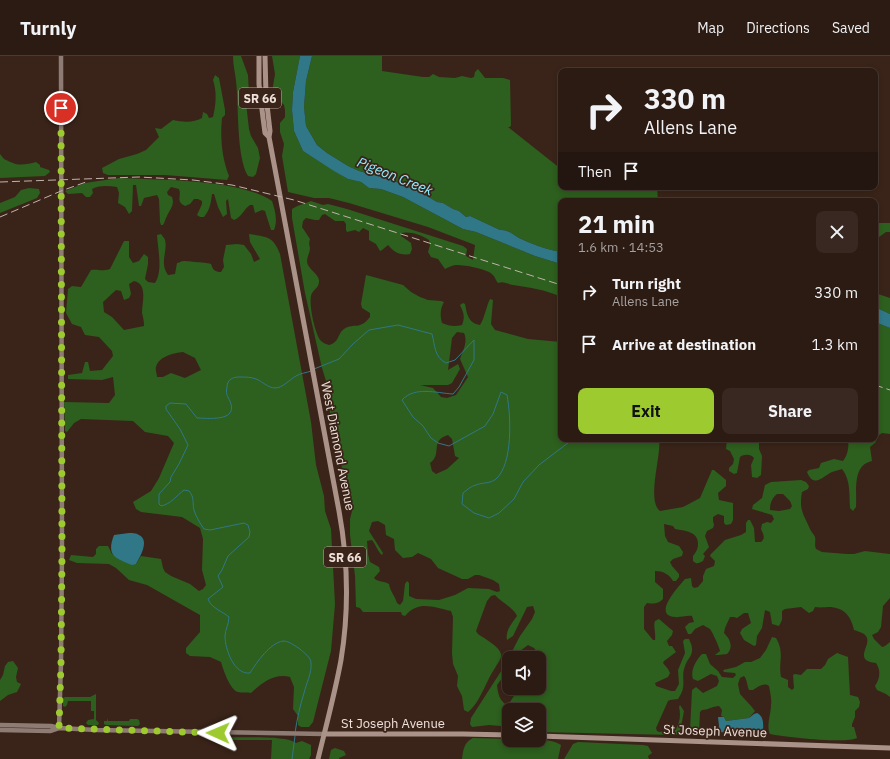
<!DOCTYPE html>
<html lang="en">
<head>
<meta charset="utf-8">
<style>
  :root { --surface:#2c1b13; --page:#382821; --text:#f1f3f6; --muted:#a6a1a0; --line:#483933; --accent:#9dca2f }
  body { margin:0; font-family:"IBM Plex Sans",sans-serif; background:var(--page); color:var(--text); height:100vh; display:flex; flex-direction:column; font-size:15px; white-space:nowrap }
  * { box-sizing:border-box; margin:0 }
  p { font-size:13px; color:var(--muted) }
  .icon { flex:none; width:22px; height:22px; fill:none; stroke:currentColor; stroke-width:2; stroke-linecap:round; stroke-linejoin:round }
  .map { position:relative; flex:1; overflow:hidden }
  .sheet { position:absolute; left:558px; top:142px; width:320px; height:244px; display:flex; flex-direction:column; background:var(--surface); border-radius:8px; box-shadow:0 2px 6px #0003,0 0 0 1px var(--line) }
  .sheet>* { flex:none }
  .banner { position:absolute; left:558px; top:12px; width:320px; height:122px; border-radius:8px; box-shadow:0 2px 6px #0003,0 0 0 1px var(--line); background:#2c1b13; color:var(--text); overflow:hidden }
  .controls { position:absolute; left:502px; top:595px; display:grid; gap:8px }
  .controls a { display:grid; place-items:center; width:44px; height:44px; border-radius:8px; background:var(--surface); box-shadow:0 2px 6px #0003,0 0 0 1px var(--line); font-size:20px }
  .pin { position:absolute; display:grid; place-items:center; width:34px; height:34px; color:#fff; margin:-17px; border:2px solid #fff; border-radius:50%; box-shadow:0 1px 4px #0007 }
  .me { position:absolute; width:44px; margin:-22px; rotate:271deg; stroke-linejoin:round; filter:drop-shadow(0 0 3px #0008) }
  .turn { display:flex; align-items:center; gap:14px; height:84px; padding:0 20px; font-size:18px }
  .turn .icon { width:52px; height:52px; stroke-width:2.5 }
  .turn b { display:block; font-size:28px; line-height:34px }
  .then { display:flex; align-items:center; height:38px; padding:0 20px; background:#0003; gap:8px; font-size:15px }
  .round { display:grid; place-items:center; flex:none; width:42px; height:42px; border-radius:8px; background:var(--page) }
  .head { display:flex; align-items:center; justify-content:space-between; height:68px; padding:0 20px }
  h1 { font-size:24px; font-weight:700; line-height:30px }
  .action { display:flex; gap:8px; margin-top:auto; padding:8px 20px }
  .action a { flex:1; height:46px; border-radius:8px; background:var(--accent); color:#111; font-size:16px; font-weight:700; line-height:46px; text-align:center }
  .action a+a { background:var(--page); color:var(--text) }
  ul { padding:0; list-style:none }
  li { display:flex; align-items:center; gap:12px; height:52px; padding:0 20px }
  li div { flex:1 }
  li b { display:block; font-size:15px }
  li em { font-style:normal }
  header { display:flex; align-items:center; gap:24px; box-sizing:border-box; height:56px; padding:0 20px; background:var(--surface); border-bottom:1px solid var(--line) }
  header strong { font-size:19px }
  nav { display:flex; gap:22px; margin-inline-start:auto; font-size:14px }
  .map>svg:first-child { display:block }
</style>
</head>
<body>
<header>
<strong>Turnly</strong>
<nav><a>Map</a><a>Directions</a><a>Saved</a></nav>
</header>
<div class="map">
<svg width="890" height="703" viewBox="0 0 890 703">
  <rect width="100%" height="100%" fill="#3a2419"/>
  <path fill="#2d5f1e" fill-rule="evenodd" d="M233 0H241L248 19 249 38 246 47 249 73 251 80 258 92 260 102 256 118 253 121 248 120C236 100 239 49 236 25 235 16 233 9 233 0Z
    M272 0H300L293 36 292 54 294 75 303 95 348 123 361 126 369 132 381 133 403 141 463 173 476 176 535 200 561 208V241C544 233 531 232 513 229 507 228 504 225 498 227 496 225 495 221 493 219 488 213 465 209 457 209 453 209 449 211 445 213L438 203 431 201 428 196 430 189 429 184C421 179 411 175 401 177V180L411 187 412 193 410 198C400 200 394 196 388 189L382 194 380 195 376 188 369 184V175L363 172 359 176 355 174 347 176 346 174V168L344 165H335L325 158 322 159 319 164H315L306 162 303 165 302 171 310 183C309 187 309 188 310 192 310 198 305 203 308 209 311 215 318 218 319 224 320 232 312 234 311 240 309 250 315 278 321 285 323 287 326 288 329 289 340 286 337 278 344 273 355 266 359 275 370 261V257L362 252 361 248 366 219 403 229 411 236 420 241 428 244 441 245 444 246C440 253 440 259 442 267 449 270 454 271 462 269 465 261 464 257 460 249L463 247 465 248C467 258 468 267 480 269 485 261 486 251 490 243L493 244 491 268 495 274 528 283 561 286V383H659C662 398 646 444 660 455L683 451 700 442 712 414H714L726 424V430L718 437 719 444 733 447V464L731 468 726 469 724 467V460L718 458 713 461V465L714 469 713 472 707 475 705 480 709 491 703 498 705 500 703 505C699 507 697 509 693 505V500C696 496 698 493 698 488 698 475 685 475 675 473L673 470 664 468 665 480 668 486 679 490 683 496 682 500 673 503 670 506 672 510 679 518V521L676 525H673C669 518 663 515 655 515V526L663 533V543C658 548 654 548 647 547L644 551V573L653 584H655C656 577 653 570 655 565L659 563 673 575 672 579 667 585 669 590H672L676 596 664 605 663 607 668 613 670 617 668 621 655 627 656 630 671 635H675L679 628 678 614 685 597 683 585 685 583H689C690 586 692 589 692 592 693 600 687 603 685 610 680 623 688 629 678 643L670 644 668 645 656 672 657 675 659 676 675 674C680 667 681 659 679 651L680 649 684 655 681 671 679 678 674 679 539 676V654H509V669L501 670 489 669 472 671 470 668 471 662 505 609 520 580 532 563 535 556 533 550 527 551 513 580 507 584C505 575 512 567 517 560 514 552 501 546 495 539L491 540 487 545 476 575 478 578C485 583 499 590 501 598 502 603 497 608 495 612 486 625 480 647 468 656L464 654 462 640 457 630 458 620 453 608 452 597 453 561 451 555C433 551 418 544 405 560L402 559 401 556H363L360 552 356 551 355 520 350 479V463L352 455 351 443 341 408 334 387 326 325 322 312 305 237 292 162V153C298 149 304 148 311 145L323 149 328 148 347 153 463 190 467 193 466 200 473 204 475 189 428 171 349 147 329 142H314L288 136 282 100 284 88 280 76V67L285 61V54L284 49 274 38 273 30 275 18ZM457 276 464 277C468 286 463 294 460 303L468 321 456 339 447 342 441 341 433 332 420 329H448L452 327 460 313 458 308 448 314 452 282ZM448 379 452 383 455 400 459 402 447 413 436 418 432 415 430 407C443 398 429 385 448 379ZM378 465 385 469 386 479 394 483 395 494 403 502 412 501 418 497 431 503 438 512 462 523H468L475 519H479L493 524 499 528 500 535 497 536 489 533 468 532 455 539 439 544 416 543 409 540V527L407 525 405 528 403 545 400 549 397 547C395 540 390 535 389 528 384 525 377 526 374 522L380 515 379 511 370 506 368 498 367 485 372 484C376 489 378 496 382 499L383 497 369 475 372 466ZM528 589 534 592 538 598 539 632H519L510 646 505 648C499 643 498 637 497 629L509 613V602H516L520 595Z
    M312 0H382V15L423 21H429L433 18 439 21 455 22 462 20 471 22 474 21 475 16 478 13 485 22H503L510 24 511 69 510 71H508L561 113V131H584L594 133 595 131H657L658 145H561V196C547 194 532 188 519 182 513 179 508 173 500 174L470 160 466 161 459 155 453 153 443 147 437 146 415 133 407 131 392 124 359 115 348 110 327 97 317 89 306 70 304 51 306 25Z
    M215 19 219 22 225 54V59L222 62C220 81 222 103 229 120L227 124 165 119H108L103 117 102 112 119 103 137 98 146 94 159 81 155 72 161 73 173 64C183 66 193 67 202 62L203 56 207 58 209 62 213 61C216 48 217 36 213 24Z
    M0 98 4 103C7 104 9 106 13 107 19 110 29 108 36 106L40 109V111L49 114 50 116 45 120 0 122Z
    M119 122C159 124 240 123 272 145 275 154 278 165 274 174H271L265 155 262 154 255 157 253 149H250C243 154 242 161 234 164L231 162 228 143 226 145 227 158 223 161 218 151 214 138H212C211 146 210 154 204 161H200L197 159 202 148V145L198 143H194L190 148 185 150C175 145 182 141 179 133L171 131 167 136 168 139 172 141C175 149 170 153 167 160 165 163 165 166 163 169H161L160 166 159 143 157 139 144 142 141 150H139L136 129H133L132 155 129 158 125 151 118 147 119 137 117 131C109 130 100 129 92 133L93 137 90 141H86L82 137 68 138 65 135 85 127Z
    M29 132 39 133 40 137 37 142 0 157V147L15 141 21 134Z
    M875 167H890V176H886L879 181H875V186Z
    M161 178C162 180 164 181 165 184 168 195 159 207 168 219L175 218 177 207C179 207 181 205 184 205 186 205 209 207 211 208 213 214 215 216 221 216L224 211 223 204 226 189 237 188 244 189 251 198 254 206 260 203 250 186 249 178C267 181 273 180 280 198L311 366 316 409 324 440 325 455 331 473 335 548 331 595 313 666 309 671H301L298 669V660L293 653 294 631 290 621C274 617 262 627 251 637 247 636 242 637 238 636 230 634 223 613 221 606L210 601 190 600 186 597V592L200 576V559L147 529 129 524 116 512 109 508 77 507 69 504 71 499 93 501 96 498V493L99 490H108L112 498 136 508 141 500 161 503 163 512 165 516 171 520 190 528 199 535 203 533 206 529 202 514 203 483 200 472 182 461 141 456 136 453 133 446 151 435 159 422 174 387 168 380 145 376 133 365 81 363 74 367 67 376 65 375 64 346 109 347 115 339 113 321 102 324 68 323V319L82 317 85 306H88L90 315 102 314 113 300 112 295 99 281 85 279 81 271 72 268 66 257 68 233 72 230 81 231 91 214C100 213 100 216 110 213L124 185H129V201L133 207 139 205 144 198 148 201V208L145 223 148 226 155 227C163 215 158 194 157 179ZM134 225C148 228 142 246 142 257 143 261 144 265 144 270L124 274 112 261 104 256 103 246 116 234 121 235 124 244 129 242 131 238 129 228ZM183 296 195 302 201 314 185 322 171 317 163 321H157C157 318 155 313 156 311 159 300 174 297 183 296Z
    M875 237 890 242V258L875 251Z
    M875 266 890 272V378L882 377 879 379 875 387 870 391 872 405C852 409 857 435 856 451L853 455 850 452C849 439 851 424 842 413 839 414 835 415 832 416 823 420 814 433 807 416L809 414 819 412 821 407 834 403 843 405C848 399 849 391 848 383H875Z
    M727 383H759V393L762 400 761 419 757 422 752 421 751 409 754 402C751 398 744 398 740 401L737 417 734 418 729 415V412L733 408 734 403 730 395 726 393Z
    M801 424 806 426 809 430 808 433 802 436C799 454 803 457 810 473 811 476 814 478 815 481 816 485 814 489 816 493L822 496 847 498H854L865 495 890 498V542L883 550 881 571 878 576 872 579 874 583 882 591 885 590 890 586V641L886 638 877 634 875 630C880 623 881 614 876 607 850 604 876 587 864 578 861 576 857 575 854 574 851 561 846 553 831 551 825 551 821 552 815 551L813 555 809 557 801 551 785 553 782 555V564L779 570 772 568 770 556 765 554 762 572 757 580 756 589 754 590 744 584 740 577 742 573 751 567 748 557H744L737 562 734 561H730L725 572 724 577C730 583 734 591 727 598L718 599H715L720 595C719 591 713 577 710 573L703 569 695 573 691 578H688L685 571 689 567 694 566 692 560C685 559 678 563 670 560 656 554 680 529 685 523L691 522 692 530 694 532 698 531 703 525V520L706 513 714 510 715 505 710 500 711 498 725 484 741 479 746 476V467L748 464H750L754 472 755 486H761C766 482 763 478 761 473L762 468 767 466 771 467 774 463 772 459 752 453 753 449 762 442 765 429 771 426ZM777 438H783L790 445 792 450 790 453 779 455 770 454C770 447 772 442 777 438Z
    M772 581 776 582C785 597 778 606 781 621L788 624V631L792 634 794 632 793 619 795 618 801 619 807 613H821L825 609 828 603 837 597 848 601 850 639 858 641 860 646 859 651 855 655V661L852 668V671H854L857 682C846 688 786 681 770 678 766 671 771 658 771 649 772 643 770 636 769 630 764 626 758 631 753 634H749C747 629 747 623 744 620L740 622 738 628 740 638 751 650 755 655 749 662 726 665 724 661 721 660 722 654 719 650C713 650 708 654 702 654L700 656 699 677 691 679 690 675 692 634 696 631 703 637 717 630 719 625 717 620 711 618 698 625 693 623C690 615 696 604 702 598H706L710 608 718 615 722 621 733 622 736 619 735 617 724 616 723 614 736 611 745 606H751L760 602 766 594Z
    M13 605 18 612 16 621 17 626 21 628 17 636 8 639 0 645V624L3 619 5 610 8 606Z
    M96 638V664L99 667 98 669H88L86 667 88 664 94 663V655H91V645H68L67 649 65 651 63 650V642L65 641H90Z
    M108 662V665H129L130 663H137L139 664 140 668 138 670 106 669 104 668V665H107Z
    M226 681C240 682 286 679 296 687L302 685 311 689V699L309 703H271L272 684H225Z
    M473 682 509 683V684C523 684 550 681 561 689L558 703H462C463 694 464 686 473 682Z
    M578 686 643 689 648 690 652 697 648 700 649 703H564L573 688Z
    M335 692 344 695 346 699 339 702V703H329L331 694Z"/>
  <path fill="#307887" d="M300 0H312L306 25 304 51 306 70 317 89 327 97 348 110 359 115 392 124 407 131 415 133 437 146 443 147 453 153 459 155 466 161 470 160 500 174C508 173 513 179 519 182 532 188 547 194 561 196V208L535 200 476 176 463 173 403 141 381 133 369 132 361 126 348 123 334 115 303 95 294 75 292 54 293 36Z
    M875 251 890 258V272L875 266Z
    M129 477C132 477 136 477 139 479 150 484 140 501 136 508L132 509C115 502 106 500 114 479Z
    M757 657C765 661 763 670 763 678L718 676 719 670 718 661H724L726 665 749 662 754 658Z"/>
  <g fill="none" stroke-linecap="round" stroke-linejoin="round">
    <path stroke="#307887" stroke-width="1" d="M314 313 339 303 353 288 369 274 398 269 432 278C435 289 434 301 446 307L455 304 474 284V304L459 331 453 338C436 337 415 330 402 344L413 361 423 370 431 382 438 387 449 390 485 370 493 358 501 336 507 339C511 360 513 408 496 423 490 428 483 426 476 429 471 430 467 434 463 437L462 448 474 457 489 462 499 457 514 443 523 426 539 409 573 383
      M295 677C297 663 300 650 304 637 306 628 312 617 311 607 311 601 304 597 300 593 295 590 289 585 283 585 270 587 257 606 250 617 234 619 225 593 225 580 225 574 229 568 229 561 222 555 211 552 208 543L223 531 218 520 222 514 228 500 249 481 250 476 248 469 244 467 210 474 204 473C200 467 196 461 194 454 192 447 195 442 189 435L184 434C176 440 171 448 161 450L159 448V438L170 426 171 421 179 408 188 389 180 373 166 353V350L170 347 186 348 197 362C207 362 236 366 231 348 229 341 225 340 227 331 227 327 229 324 231 323 234 321 238 321 240 321 246 321 251 321 256 323 262 325 268 332 275 332 283 332 290 323 296 320 301 317 306 317 311 315
      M292 703 295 680"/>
    <path stroke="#8e7c74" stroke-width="4.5" d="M0 669 51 670 59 672 96 674 324 678
      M59 672 61 607 62 495 61 0
      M0 674 50 675 59 672"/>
    <path stroke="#aa9288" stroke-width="5" d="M259 0V28L263 62 265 77 269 81
      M265 0 266 40 270 75 269 81 339 455C348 504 349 555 341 604 335 637 326 670 318 703
      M324 678H463L509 679
      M539 680 890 692"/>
    <path stroke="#c2b2aa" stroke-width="1" stroke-dasharray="8 4" stroke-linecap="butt" d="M0 126 139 121 193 124 232 129 294 144 561 229
      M0 161 61 135 86 126
      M875 329 890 334"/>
  </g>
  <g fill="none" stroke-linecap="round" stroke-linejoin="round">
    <path stroke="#9dca2f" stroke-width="7" stroke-dasharray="0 12.6" d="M61 52 62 495 61 607 59 672 218 677"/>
  </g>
  <g text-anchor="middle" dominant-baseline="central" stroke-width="3.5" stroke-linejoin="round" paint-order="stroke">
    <g fill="#3a2419" stroke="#b9a89f" stroke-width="1">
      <rect x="239" y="32" width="42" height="20" rx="3"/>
      <rect x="324" y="491" width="42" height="20" rx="3"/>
    </g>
    <g font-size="12" font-weight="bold" fill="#efe0d9">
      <text x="260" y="42">SR 66</text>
      <text x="345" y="501">SR 66</text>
    </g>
    <g font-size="13" fill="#efe0d9" stroke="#3a2419">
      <text transform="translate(338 390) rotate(79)">West Diamond Avenue</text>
      <text x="393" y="667">St Joseph Avenue</text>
      <text transform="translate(715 675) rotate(2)">St Joseph Avenue</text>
    </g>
    <g font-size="14" font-style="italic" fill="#8febff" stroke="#3a2419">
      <text transform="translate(395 120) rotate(22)">Pigeon Creek</text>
    </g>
  </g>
</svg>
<div class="controls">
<a><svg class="icon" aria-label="sound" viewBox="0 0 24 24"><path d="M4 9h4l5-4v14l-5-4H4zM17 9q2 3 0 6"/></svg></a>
<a><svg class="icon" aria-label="layers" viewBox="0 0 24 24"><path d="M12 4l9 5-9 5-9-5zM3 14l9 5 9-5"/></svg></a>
</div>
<div class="pin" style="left:61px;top:52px;background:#d93025"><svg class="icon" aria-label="arrive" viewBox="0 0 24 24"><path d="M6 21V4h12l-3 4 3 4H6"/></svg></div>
<svg class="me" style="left:218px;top:677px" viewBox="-20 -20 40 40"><path d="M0-17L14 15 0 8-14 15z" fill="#9dca2f" stroke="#fff" stroke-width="4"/></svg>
<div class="banner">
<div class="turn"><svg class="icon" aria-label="right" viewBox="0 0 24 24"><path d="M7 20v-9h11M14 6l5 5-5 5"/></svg><div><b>330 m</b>Allens Lane</div></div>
<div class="then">Then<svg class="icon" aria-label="arrive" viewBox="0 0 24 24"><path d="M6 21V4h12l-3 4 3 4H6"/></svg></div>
</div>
<section class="sheet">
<div class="head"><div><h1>21 min</h1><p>1.6 km · 14:53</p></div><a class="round"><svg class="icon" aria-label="close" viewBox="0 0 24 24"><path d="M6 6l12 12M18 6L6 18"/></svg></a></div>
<ul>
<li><svg class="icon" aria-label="right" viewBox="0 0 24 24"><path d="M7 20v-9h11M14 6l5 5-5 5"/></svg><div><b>Turn right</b><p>Allens Lane</p></div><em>330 m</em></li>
<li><svg class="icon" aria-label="arrive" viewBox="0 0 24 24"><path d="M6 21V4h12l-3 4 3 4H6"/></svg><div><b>Arrive at destination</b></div><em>1.3 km</em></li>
</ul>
<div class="action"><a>Exit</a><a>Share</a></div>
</section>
</div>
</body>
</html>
